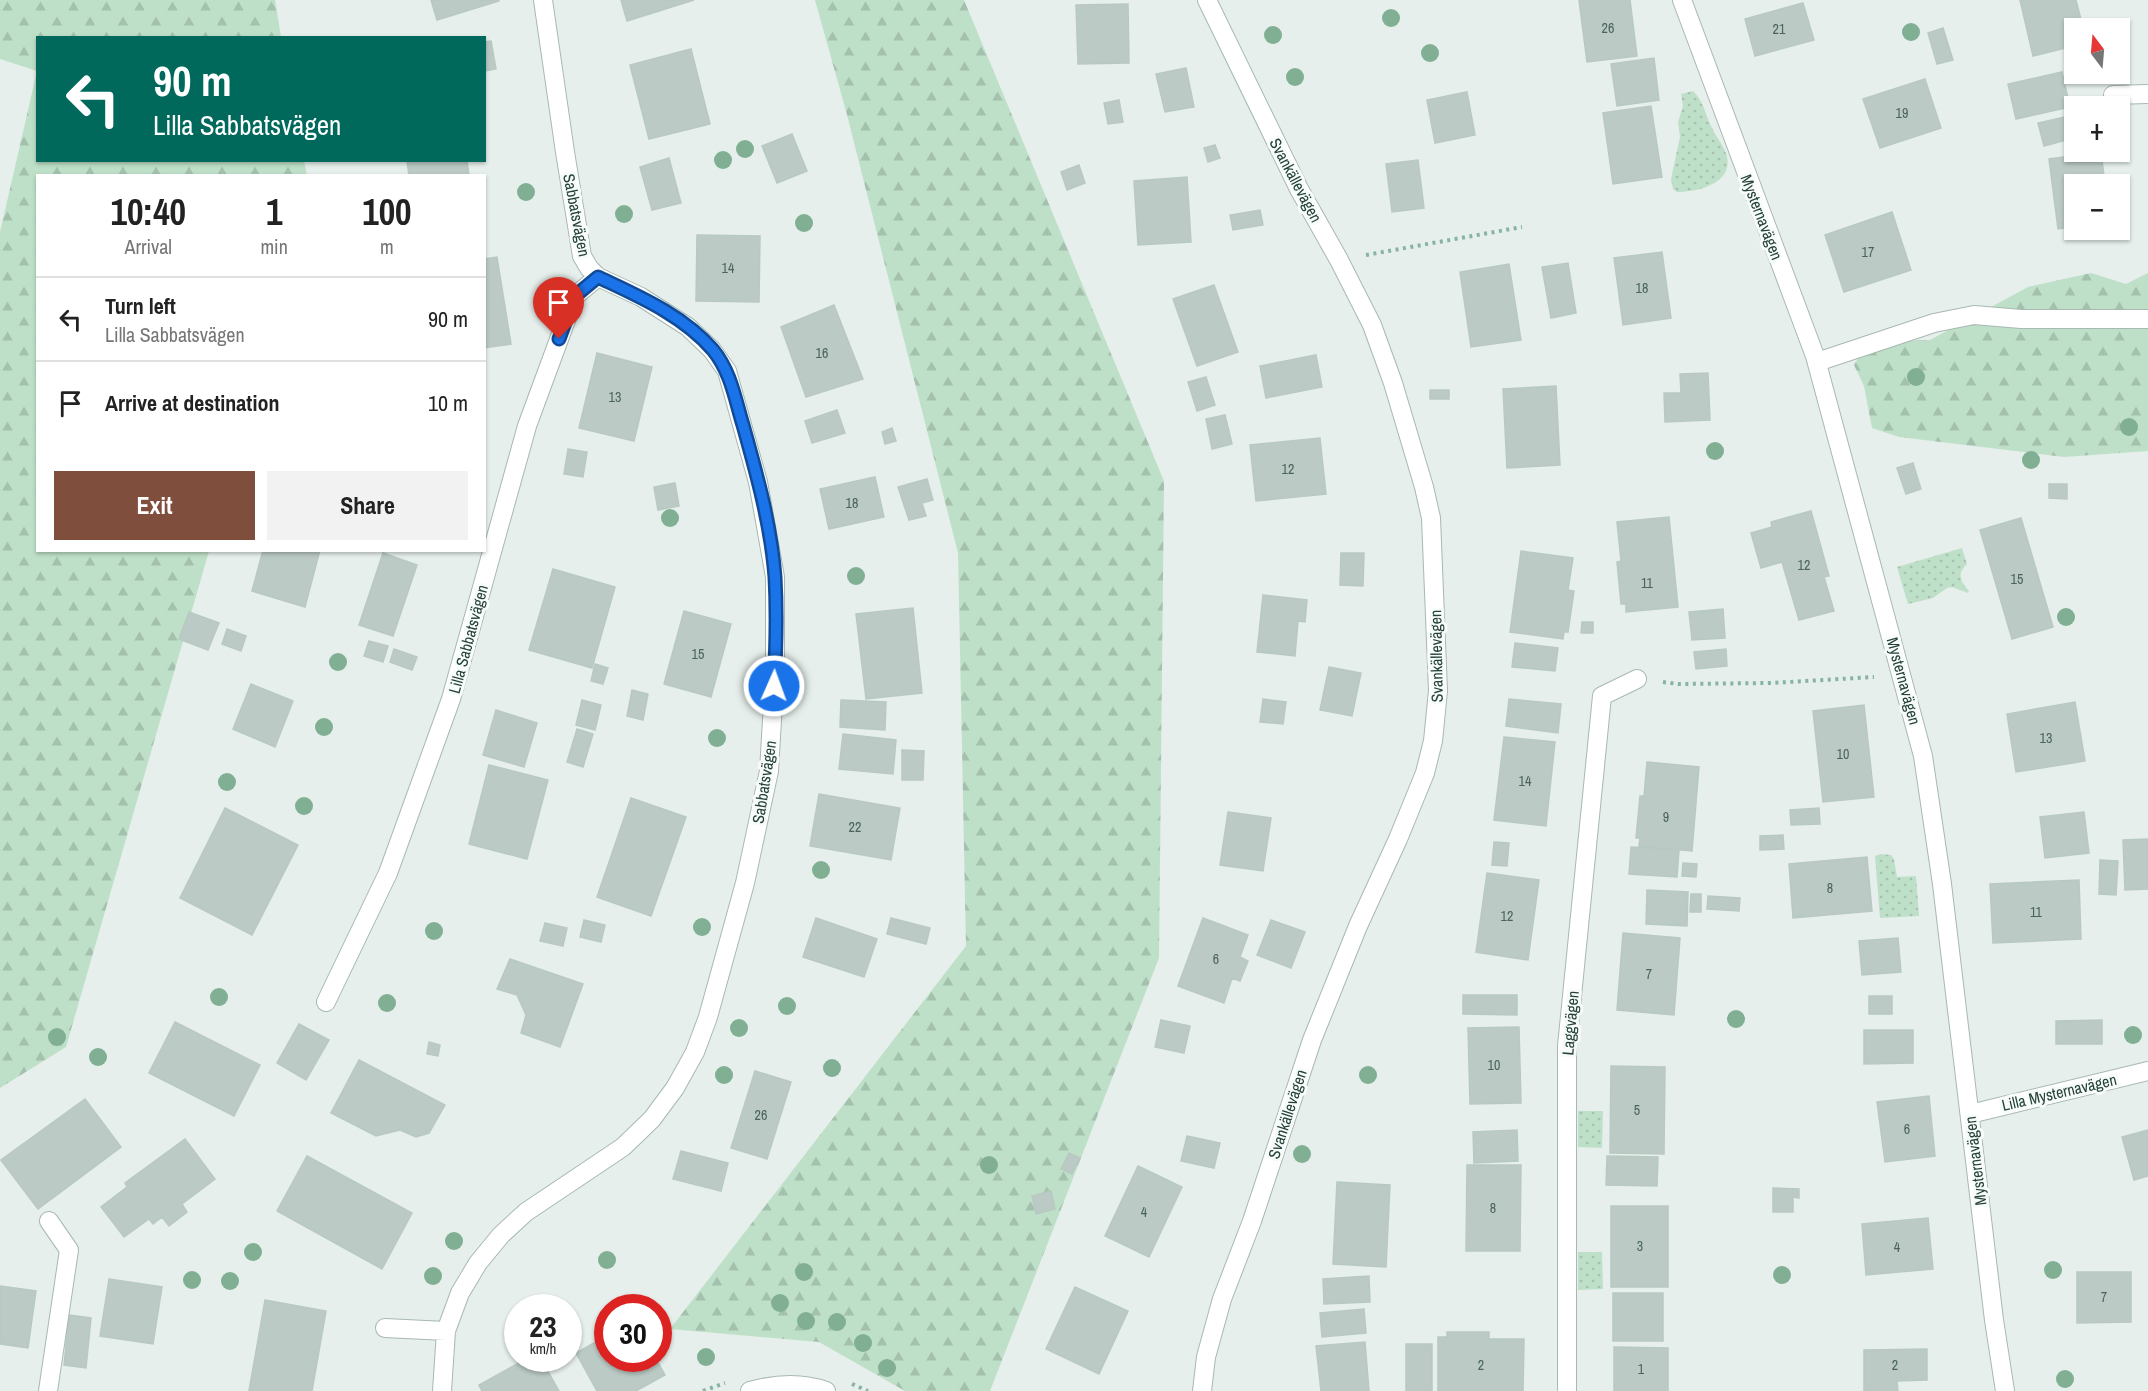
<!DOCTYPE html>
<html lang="en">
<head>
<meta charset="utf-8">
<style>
  :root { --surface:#fff; --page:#f2f2f2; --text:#222; --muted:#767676; --line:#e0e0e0; --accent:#804e3d }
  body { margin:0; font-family:"Archivo Narrow",sans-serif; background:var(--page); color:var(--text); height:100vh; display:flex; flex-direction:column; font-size:22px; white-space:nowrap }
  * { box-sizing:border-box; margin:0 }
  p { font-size:20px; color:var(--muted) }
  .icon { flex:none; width:33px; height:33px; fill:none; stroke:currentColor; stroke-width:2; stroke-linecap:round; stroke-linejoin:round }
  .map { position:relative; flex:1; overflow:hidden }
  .sheet { position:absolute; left:36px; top:174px; width:450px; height:378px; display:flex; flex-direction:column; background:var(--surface); border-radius:0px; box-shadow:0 2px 4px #0004 }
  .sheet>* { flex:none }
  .top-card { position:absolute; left:36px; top:36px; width:450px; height:126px; border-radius:0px; box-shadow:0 2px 4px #0004; background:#00695c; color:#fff; overflow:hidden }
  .needle { width:39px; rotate:344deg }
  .tools { position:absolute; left:2064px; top:18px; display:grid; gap:12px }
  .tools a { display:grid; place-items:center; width:66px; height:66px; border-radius:0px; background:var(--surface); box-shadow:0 2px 4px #0004; font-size:30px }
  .speed { position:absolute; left:504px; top:1294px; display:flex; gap:12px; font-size:30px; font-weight:700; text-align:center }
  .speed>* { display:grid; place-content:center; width:78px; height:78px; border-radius:50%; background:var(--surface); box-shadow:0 2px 4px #0004; line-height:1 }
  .speed small { font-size:15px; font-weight:400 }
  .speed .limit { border:9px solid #d22; background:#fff; color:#111 }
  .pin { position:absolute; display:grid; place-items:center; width:51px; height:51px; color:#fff; margin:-62px -26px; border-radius:50% 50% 50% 0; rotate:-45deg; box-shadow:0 0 6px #0007 }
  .pin .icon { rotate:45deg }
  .me { position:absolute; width:66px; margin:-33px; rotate:2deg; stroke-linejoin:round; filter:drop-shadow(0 0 4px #0008) }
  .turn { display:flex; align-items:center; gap:21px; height:126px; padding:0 18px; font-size:27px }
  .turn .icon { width:78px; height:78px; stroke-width:2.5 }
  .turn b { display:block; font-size:42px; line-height:51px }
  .eta { display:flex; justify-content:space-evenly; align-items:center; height:102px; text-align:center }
  .eta b { font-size:36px; font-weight:700; line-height:42px }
  .button { display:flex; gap:12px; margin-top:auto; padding:12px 18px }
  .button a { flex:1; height:69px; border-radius:0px; background:var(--accent); color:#fff; font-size:24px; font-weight:700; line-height:69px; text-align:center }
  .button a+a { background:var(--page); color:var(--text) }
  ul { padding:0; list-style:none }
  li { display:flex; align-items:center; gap:18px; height:84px; padding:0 18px; border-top:2px solid var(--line) }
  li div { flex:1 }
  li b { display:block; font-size:22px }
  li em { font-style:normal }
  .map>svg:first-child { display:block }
</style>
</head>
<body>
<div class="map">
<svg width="2148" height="1391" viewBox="0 0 2148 1391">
  <defs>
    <pattern id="grass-dots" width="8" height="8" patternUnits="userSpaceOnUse" patternTransform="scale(1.5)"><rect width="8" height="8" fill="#bfe0c8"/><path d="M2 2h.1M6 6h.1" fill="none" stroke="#a4c1ad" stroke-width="1.8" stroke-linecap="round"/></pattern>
    <pattern id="forest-firs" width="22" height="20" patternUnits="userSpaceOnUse" patternTransform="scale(1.5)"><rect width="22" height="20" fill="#bfe0c8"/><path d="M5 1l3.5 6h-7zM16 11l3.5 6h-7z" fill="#a4c1ad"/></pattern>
  </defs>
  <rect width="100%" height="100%" fill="#e6efeb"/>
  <path fill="url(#grass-dots)" d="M1693 91C1704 101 1705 115 1712 128 1716 137 1725 147 1727 157 1733 184 1696 192 1677 192L1673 189 1671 179 1680 137 1678 122 1683 106 1681 94Z
    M1962 548 1967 564C1956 574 1961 582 1969 591L1968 593 1952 587 1947 588 1933 598 1908 604 1897 567Z
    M1881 854 1891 855 1894 859 1897 877 1916 876 1919 916 1880 918 1875 856Z
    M1578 1111H1603L1602 1148 1578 1147Z
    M1578 1252H1602L1603 1289 1578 1290Z"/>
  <path fill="url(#forest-firs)" d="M0 0H275L281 37 38 38V160L304 161 307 175 38 176V550L209 551 66 1047 0 1088V232L37 71 0 59Z
    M815 0H964L1164 481 1159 958 990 1391H905L819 1342 670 1329 966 946 958 553 846 111Z
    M2091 273 2126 284 2148 273V451L2064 457 1899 437 1872 428 1864 386 1854 365 1860 355 1884 341 1930 340 2028 287Z"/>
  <path fill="#bbcac4" stroke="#b8c9c2" stroke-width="1.5" d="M431 0H498L499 1 437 20Z
    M621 0H694L627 21Z
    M1579 0H1630L1637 56 1587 62Z
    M2020 0H2076L2083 28H2074V46L2033 56Z
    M1803 3 1814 40 1755 56 1745 19Z
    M1128 4 1129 63 1078 64 1076 5Z
    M1943 28 1953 60 1937 64 1928 33Z
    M491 41 496 69 484 71V42Z
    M691 49 710 124 649 139 630 65Z
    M1654 58 1659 100 1617 106 1611 64Z
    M1186 68 1194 107 1165 112 1156 74Z
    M2062 72 2070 107 2016 119 2008 84Z
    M1925 79 1941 128 1880 148 1863 99Z
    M1467 92 1475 135 1435 143 1427 100Z
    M1119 100 1123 122 1108 124 1104 103Z
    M1651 106 1662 177 1613 184 1603 113Z
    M2074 115V138L2044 146 2038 123Z
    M792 134 807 171 777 183 762 146Z
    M1215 145 1220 158 1208 162 1204 148Z
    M2101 152 2105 184H2074V227L2058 229 2049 159Z
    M669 158 681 203 652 210 640 167Z
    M407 160H467L469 176H409Z
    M1418 160 1424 208 1392 212 1386 164Z
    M1079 165 1085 183 1067 190 1061 172Z
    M1187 177 1191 242 1138 245 1134 181Z
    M1260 210 1263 225 1233 230 1230 215Z
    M1892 212 1911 270 1844 292 1825 235Z
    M697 235 760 236 759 302 696 301Z
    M1662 252 1671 318 1623 325 1614 258Z
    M497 257 511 344 484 348V259Z
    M1568 263 1576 313 1551 318 1542 267Z
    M1509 264 1521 340 1471 347 1460 272Z
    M1214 285 1238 352 1197 366 1173 299Z
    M834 305 863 379 806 397 781 327Z
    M597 353 652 367 634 441 579 428Z
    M1316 355 1322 387 1266 398 1260 366Z
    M1708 373 1710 420 1665 422 1664 393H1681L1680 374Z
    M1206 377 1215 405 1197 411 1188 382Z
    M1556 386 1560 465 1507 468 1503 389Z
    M1430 390H1449V399H1430Z
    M837 410 845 433 812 443 805 421Z
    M1225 415 1232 444 1212 449 1206 419Z
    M892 428 896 441 885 444 882 432Z
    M1320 438 1326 494 1256 501 1250 445Z
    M568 449 587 452 583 477 564 474Z
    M1913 463 1921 489 1906 494 1897 468Z
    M875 477 884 517 829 529 820 489Z
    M927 479 933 500 922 503 926 516 909 520 898 487Z
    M675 483 679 506 658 510 654 487Z
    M2049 484H2067V499L2049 498Z
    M1811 511 1829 576 1824 577 1834 611 1799 620 1782 562 1761 568 1751 533 1772 527 1771 522Z
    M1669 517 1678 607 1626 612V604H1621L1617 562 1621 561 1617 522Z
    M2021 518 2053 627 2012 639 1980 530Z
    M263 550H320L305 607 252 591Z
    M1521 551 1573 558 1568 590 1574 591 1568 632H1564L1563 639 1510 632Z
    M383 553 417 565 393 636 359 625Z
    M1341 553H1364L1363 586 1340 585Z
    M553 569 615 587 592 668 529 650Z
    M1263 595 1307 600 1305 622 1298 621 1295 656 1257 652Z
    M913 608 922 693 866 699 856 614Z
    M1723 609 1725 638 1692 640 1689 612Z
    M684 611 731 624 711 697 664 684Z
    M189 612 219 623 208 650 179 639Z
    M1582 622H1593V633H1581Z
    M227 629 246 636 241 651 222 644Z
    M369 641 388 646 383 662 364 656Z
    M1515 643 1558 648 1555 671 1512 667Z
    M394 649 417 657 412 670 390 662Z
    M1726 649 1727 666 1696 669 1694 652Z
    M595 664 608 668 603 684 591 681Z
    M1329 667 1361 673 1352 716 1320 710Z
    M251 684 293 701 275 747 233 729Z
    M632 690 648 694 643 720 627 716Z
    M1263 699 1286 702 1283 724 1260 722Z
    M1509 699 1561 704 1558 733 1506 726Z
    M582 700 601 705 595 730 576 725Z
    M841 700 886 702 885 730 840 727Z
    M2075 702 2085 761 2016 772 2007 714Z
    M1864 705 1874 797 1823 802 1813 711Z
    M496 710 537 723 524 767 483 755Z
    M577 729 593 734 583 767 567 762Z
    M843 734 896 740 893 774 839 769Z
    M1504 737 1555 742 1546 826 1494 820Z
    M902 750 924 751 923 780H902Z
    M1647 762 1699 767 1692 851 1639 846 1640 838H1636L1640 796H1644Z
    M489 765 548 780 527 859 469 844Z
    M819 794 900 808 891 860 810 846Z
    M631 798 686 817 651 916 597 897Z
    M225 808 298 845 252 935 180 898Z
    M1819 808 1820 824 1791 825 1790 810Z
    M1228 812 1271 818 1263 871 1220 865Z
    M2084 812 2089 853 2045 858 2040 817Z
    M1783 835 1784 849 1760 850V836Z
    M2148 839V889L2125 890 2123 840Z
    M1494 842 1509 843 1507 866 1492 865Z
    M1631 847 1679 850 1677 877 1629 874Z
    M1867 857 1872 911 1793 918 1789 864Z
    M2100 860 2118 861 2116 895 2099 894Z
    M1683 863 1697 864 1696 877 1682 876Z
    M1487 873 1539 880 1528 960 1476 952Z
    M2079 880 2081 939 1993 943 1990 884Z
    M1647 890 1688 892 1687 926 1646 924Z
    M1691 894H1701V912H1690Z
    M1708 896 1740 898 1739 911 1707 909Z
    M816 918 877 939 864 977 803 957Z
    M891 918 930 928 926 944 887 934Z
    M1203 918 1248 935 1240 957 1248 961 1240 981 1232 978 1224 1003 1178 986Z
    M584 920 605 925 601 942 580 937Z
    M1271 920 1305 932 1291 968 1257 955Z
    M545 923 567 928 563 946 540 941Z
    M1623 933 1680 938 1674 1015 1617 1010Z
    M1898 938 1901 972 1862 975 1859 941Z
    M510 959 583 984 560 1047 521 1033 526 1015 517 995 497 989Z
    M1463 995H1517V1015L1463 1014Z
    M1869 996H1892V1014H1869Z
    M1161 1020 1190 1026 1184 1053 1155 1047Z
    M2102 1020V1044H2056V1021Z
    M175 1022 260 1065 234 1116 149 1073Z
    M299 1024 329 1040 306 1080 277 1063Z
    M1519 1027 1521 1103 1470 1104 1468 1028Z
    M1864 1030H1913V1063L1864 1064Z
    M429 1042 440 1045 438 1056 427 1054Z
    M359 1060 445 1105 429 1133 416 1137 400 1130 376 1136 331 1113Z
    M1611 1066 1665 1067 1664 1154 1610 1153Z
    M755 1071 791 1082 767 1159 731 1148Z
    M1929 1096 1935 1156 1885 1162 1877 1102Z
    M85 1099 121 1147 38 1209 1 1160Z
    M1517 1130 1518 1161 1474 1163 1473 1132Z
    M2148 1130V1176L2134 1180 2122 1137Z
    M1187 1136 1220 1143 1214 1168 1181 1161Z
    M185 1139 215 1179 182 1204 187 1212 169 1226 162 1217 153 1224 149 1219 124 1237 101 1207 127 1187 125 1183Z
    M681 1151 728 1163 721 1191 673 1179Z
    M1069 1153 1080 1158 1072 1174 1061 1169Z
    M307 1156 412 1213 382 1269 277 1211Z
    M1607 1156 1658 1157 1657 1186 1606 1185Z
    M1467 1165H1521L1520 1251H1466Z
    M1138 1166 1182 1187 1149 1257 1105 1236Z
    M1337 1182 1390 1185 1386 1267 1333 1264Z
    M1773 1188 1799 1189V1198L1793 1197V1212H1773Z
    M1051 1191 1055 1209 1036 1214 1032 1196Z
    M1611 1206H1668V1287H1611Z
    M1928 1218 1933 1269 1866 1275 1862 1224Z
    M2077 1272H2131V1322L2077 1323Z
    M1369 1276 1370 1302 1324 1304 1323 1279Z
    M109 1279 162 1287 153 1344 100 1336Z
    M0 1286 36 1291 28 1348 0 1344Z
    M1075 1287 1128 1311 1099 1374 1046 1349Z
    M1613 1293H1663V1341H1613Z
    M265 1300 326 1311 312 1391H249Z
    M1364 1309 1366 1333 1322 1337 1320 1313Z
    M69 1315 91 1318 86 1368 64 1365Z
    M1447 1332H1489V1339H1524L1523 1391H1438V1337H1447Z
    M608 1335V1359H656L665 1375 636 1391H597L576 1353Z
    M1365 1342 1369 1391H1321L1316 1346Z
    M1406 1344H1432V1391H1406Z
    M1614 1347 1668 1348V1391H1614Z
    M1927 1349V1380L1897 1381 1898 1391H1864V1350Z
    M526 1359H541L559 1391H482L479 1385Z"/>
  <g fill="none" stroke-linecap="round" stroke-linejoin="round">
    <g stroke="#a8b8b2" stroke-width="20">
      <path id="minor" d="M1682 0 1815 356 1923 756 1942 884 1994 1320 2005 1391
        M2113 95 2148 94
        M1817 362 1934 323 1974 315 2021 319H2148
        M326 1002 388 873 451 699 527 426 575 296 598 277
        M1970 1114 2148 1071
        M385 1328 446 1331
        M48 1391 69 1250 49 1221
        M442 1391 446 1331 460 1293 478 1263 501 1235 526 1212 623 1147 652 1119 675 1088 695 1052 708 1017 745 883 769 771 775 669V577L758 482 727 371 712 350 688 327 641 297 598 277 589 268 582 256 565 152 543 0
        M750 1391C775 1384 801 1382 826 1391
        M1202 1391 1206 1357 1222 1299 1252 1221 1312 1040 1358 926 1398 839 1425 773 1433 741 1438 691 1431 518 1424 487 1393 383 1372 325 1339 260 1299 189 1207 0
        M1567 1391V1046L1602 696 1637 679"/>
    </g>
    <path stroke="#86b3a5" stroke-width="4" stroke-dasharray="3 4.5" stroke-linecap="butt" d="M1366 255 1522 227
      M1663 682 1678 684 1771 683 1874 677
      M852 1384 868 1391
      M703 1391 725 1383"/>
    <use href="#minor" stroke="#fff" stroke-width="18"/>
  </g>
  <g fill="#80af93">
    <circle cx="1391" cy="18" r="9"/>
    <circle cx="1911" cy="32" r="9"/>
    <circle cx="1273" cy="35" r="9"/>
    <circle cx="1430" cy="53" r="9"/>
    <circle cx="1295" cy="77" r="9"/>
    <circle cx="745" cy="149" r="9"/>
    <circle cx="723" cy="160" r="9"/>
    <circle cx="526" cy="192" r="9"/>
    <circle cx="624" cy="214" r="9"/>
    <circle cx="804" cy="223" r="9"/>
    <circle cx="1916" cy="377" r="9"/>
    <circle cx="2129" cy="427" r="9"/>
    <circle cx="1715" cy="451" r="9"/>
    <circle cx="2031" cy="460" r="9"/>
    <circle cx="670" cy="518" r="9"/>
    <circle cx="856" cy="576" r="9"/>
    <circle cx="2066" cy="617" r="9"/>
    <circle cx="338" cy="662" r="9"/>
    <circle cx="324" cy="727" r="9"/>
    <circle cx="717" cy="738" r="9"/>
    <circle cx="227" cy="782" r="9"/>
    <circle cx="304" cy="806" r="9"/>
    <circle cx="821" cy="870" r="9"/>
    <circle cx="702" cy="927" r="9"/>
    <circle cx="434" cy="931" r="9"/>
    <circle cx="219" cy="997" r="9"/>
    <circle cx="387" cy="1003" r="9"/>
    <circle cx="787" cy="1006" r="9"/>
    <circle cx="1736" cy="1019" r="9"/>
    <circle cx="739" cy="1028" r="9"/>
    <circle cx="2133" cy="1035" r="9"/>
    <circle cx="57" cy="1037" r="9"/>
    <circle cx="98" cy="1057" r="9"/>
    <circle cx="832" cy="1068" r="9"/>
    <circle cx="724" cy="1075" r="9"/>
    <circle cx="1368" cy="1075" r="9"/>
    <circle cx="1302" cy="1154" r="9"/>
    <circle cx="989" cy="1165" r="9"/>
    <circle cx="454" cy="1241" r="9"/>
    <circle cx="253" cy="1252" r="9"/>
    <circle cx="607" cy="1260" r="9"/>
    <circle cx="2053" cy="1270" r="9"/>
    <circle cx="804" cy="1272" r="9"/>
    <circle cx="1782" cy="1275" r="9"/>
    <circle cx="433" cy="1276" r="9"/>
    <circle cx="192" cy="1280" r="9"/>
    <circle cx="230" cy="1281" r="9"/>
    <circle cx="780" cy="1303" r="9"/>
    <circle cx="806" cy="1321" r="9"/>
    <circle cx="837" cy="1322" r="9"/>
    <circle cx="863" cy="1343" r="9"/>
    <circle cx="706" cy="1357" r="9"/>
    <circle cx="887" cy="1368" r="9"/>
    <circle cx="2065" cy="1379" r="9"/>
  </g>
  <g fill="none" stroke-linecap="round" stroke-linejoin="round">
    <g stroke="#114b97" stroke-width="15">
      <path id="route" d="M559 339 575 296 598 277C638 296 683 315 713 350 731 372 735 399 743 425 757 475 771 525 775 577 777 613 776 651 774 686"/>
    </g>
    <use href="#route" stroke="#1a73e8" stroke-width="10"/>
  </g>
  <g text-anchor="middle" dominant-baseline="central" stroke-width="6" stroke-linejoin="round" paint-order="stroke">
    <g font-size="14" fill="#4a645c">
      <text x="1608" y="28">26</text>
      <text x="1779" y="29">21</text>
      <text x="1902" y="113">19</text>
      <text x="1868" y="252">17</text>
      <text x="728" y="268">14</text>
      <text x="1642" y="288">18</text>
      <text x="822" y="353">16</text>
      <text x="615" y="397">13</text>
      <text x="1288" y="469">12</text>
      <text x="852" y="503">18</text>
      <text x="1804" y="565">12</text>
      <text x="2017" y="579">15</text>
      <text x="1647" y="583">11</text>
      <text x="698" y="654">15</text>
      <text x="2046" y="738">13</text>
      <text x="1843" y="754">10</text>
      <text x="1525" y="781">14</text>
      <text x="1666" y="817">9</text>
      <text x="855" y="827">22</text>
      <text x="1830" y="888">8</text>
      <text x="2036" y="912">11</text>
      <text x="1507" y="916">12</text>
      <text x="1216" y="959">6</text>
      <text x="1649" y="974">7</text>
      <text x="1494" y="1065">10</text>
      <text x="1637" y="1110">5</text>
      <text x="761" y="1115">26</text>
      <text x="1907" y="1129">6</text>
      <text x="1493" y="1208">8</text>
      <text x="1144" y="1212">4</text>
      <text x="1640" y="1246">3</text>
      <text x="1897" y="1247">4</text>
      <text x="2104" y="1297">7</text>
      <text x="1481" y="1365">2</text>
      <text x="1895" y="1365">2</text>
      <text x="1641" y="1369">1</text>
    </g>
    <g font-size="16" fill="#24423a" stroke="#f7fbf9">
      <text transform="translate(1296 180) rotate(62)">Svankällevägen</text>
      <text transform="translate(577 215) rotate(79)">Sabbatsvägen</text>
      <text transform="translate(1762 217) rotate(69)">Mysternavägen</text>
      <text transform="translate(468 639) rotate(-75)">Lilla Sabbatsvägen</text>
      <text transform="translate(1436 656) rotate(-91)">Svankällevägen</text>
      <text transform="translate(1904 681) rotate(75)">Mysternavägen</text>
      <text transform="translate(764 782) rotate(-81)">Sabbatsvägen</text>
      <text transform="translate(1570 1023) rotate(-85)">Laggvägen</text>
      <text transform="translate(2059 1092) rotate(-13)">Lilla Mysternavägen</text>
      <text transform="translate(1287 1114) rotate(-72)">Svankällevägen</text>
      <text transform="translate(1975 1161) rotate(-97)">Mysternavägen</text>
    </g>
  </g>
</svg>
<div class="tools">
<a><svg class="needle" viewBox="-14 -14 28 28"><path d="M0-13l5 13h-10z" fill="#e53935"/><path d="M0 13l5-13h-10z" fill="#767676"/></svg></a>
<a>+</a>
<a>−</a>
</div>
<div class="speed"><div>23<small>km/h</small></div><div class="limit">30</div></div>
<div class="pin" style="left:559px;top:339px;background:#d93025"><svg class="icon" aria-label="arrive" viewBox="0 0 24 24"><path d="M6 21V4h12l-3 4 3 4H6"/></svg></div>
<svg class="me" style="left:774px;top:686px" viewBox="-20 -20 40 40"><circle r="17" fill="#1a73e8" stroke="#fff" stroke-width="3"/><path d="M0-11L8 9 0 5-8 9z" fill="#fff"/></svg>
<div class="top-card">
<div class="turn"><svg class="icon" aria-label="left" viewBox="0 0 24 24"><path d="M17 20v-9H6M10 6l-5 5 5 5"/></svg><div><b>90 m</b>Lilla Sabbatsvägen</div></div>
</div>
<section class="sheet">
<div class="eta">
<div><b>10:40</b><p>Arrival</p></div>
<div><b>1</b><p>min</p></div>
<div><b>100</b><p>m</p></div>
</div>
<ul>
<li><svg class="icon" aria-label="left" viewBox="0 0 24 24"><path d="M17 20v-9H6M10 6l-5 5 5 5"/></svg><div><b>Turn left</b><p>Lilla Sabbatsvägen</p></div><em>90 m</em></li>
<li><svg class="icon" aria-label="arrive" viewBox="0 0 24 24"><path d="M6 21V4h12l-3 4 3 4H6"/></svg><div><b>Arrive at destination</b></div><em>10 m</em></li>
</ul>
<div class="button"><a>Exit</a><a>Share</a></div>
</section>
</div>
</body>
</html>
